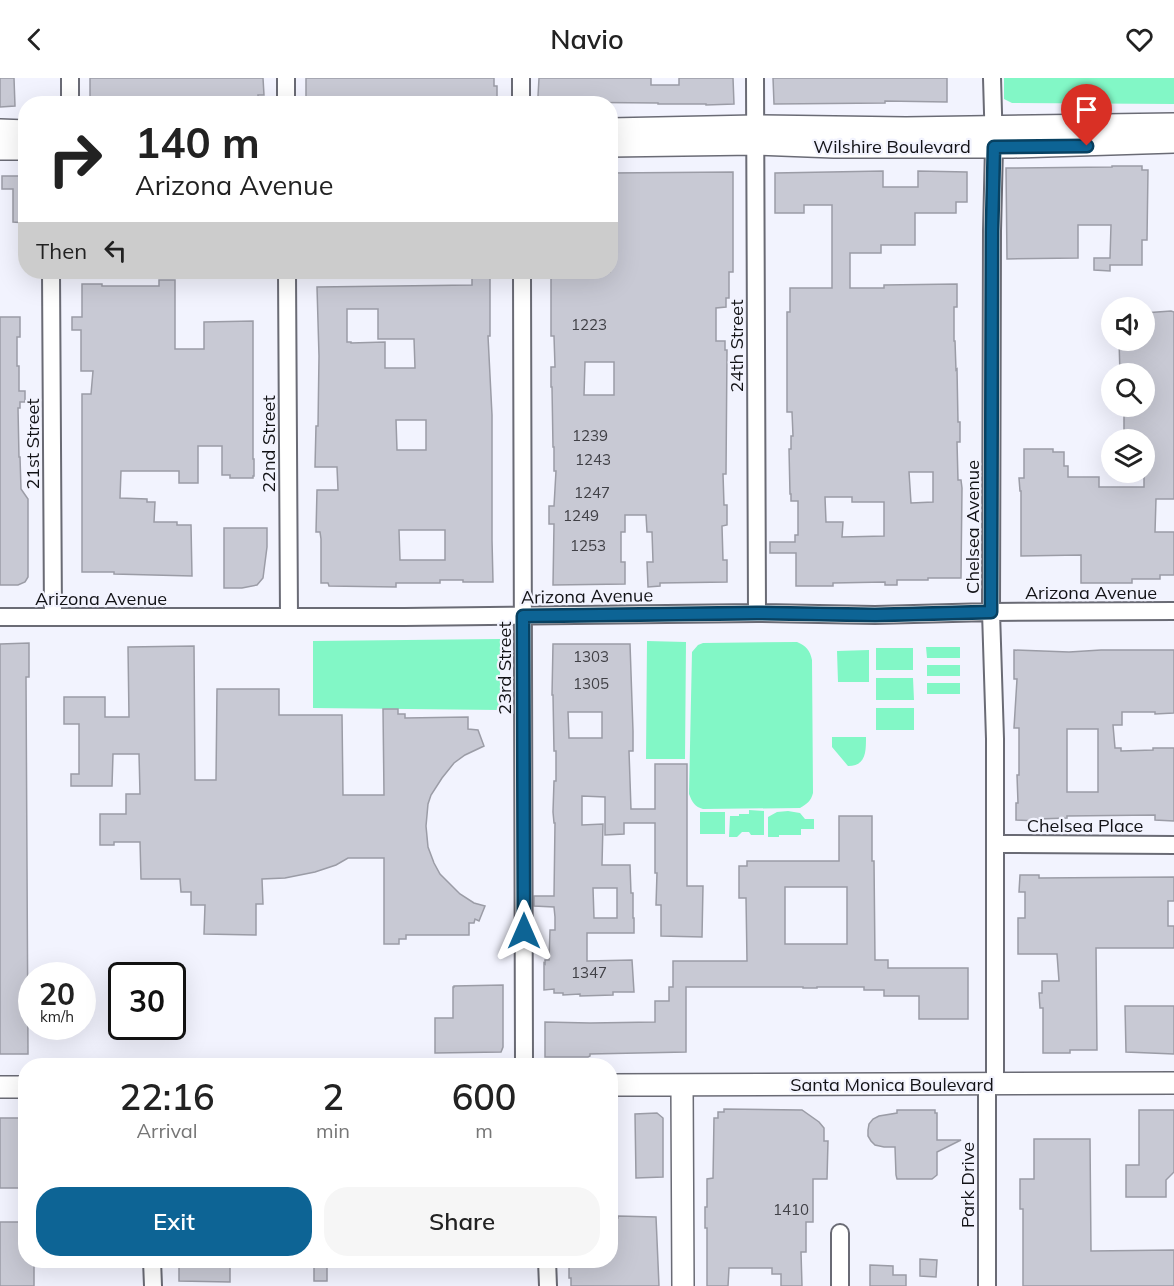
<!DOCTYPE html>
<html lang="en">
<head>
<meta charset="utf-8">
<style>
  :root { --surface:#fff; --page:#f6f6f6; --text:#222; --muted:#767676; --accent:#0d6495 }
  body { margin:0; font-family:Mulish,sans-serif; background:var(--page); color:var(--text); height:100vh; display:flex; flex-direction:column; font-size:22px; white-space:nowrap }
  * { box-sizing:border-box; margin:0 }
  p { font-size:20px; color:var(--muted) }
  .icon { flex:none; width:33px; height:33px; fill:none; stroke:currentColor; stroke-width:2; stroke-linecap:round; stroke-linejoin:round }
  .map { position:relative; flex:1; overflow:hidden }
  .details { position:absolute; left:18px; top:980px; width:600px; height:210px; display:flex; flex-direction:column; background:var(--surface); border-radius:24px; box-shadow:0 6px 24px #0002 }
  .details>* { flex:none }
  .top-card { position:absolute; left:18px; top:18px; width:600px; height:183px; border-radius:24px; box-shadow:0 6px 24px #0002; background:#fff; color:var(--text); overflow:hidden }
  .controls { position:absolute; left:1101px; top:219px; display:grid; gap:12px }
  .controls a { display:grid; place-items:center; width:54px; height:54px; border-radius:50%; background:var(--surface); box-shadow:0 6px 24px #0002; font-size:30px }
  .speed { position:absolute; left:18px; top:884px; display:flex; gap:12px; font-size:30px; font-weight:700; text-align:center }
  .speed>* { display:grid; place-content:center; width:78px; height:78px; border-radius:50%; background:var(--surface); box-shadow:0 6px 24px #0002; line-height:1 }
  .speed small { font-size:15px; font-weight:400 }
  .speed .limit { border:3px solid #111; border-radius:9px; background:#fff; color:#111 }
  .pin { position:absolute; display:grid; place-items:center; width:51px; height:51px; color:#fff; margin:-62px -26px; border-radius:50% 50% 50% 0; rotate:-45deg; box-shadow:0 0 6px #0007 }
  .pin .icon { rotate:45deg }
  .me { position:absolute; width:66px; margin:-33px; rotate:0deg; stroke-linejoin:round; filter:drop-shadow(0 0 4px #0008) }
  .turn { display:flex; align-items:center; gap:21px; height:126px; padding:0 18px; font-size:27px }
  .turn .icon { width:78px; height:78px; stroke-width:2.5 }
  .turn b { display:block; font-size:42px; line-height:51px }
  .then { display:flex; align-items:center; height:57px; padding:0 18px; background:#0003; gap:12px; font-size:22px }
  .eta { display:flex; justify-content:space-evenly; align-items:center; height:102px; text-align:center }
  .eta b { font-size:36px; font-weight:600; line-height:42px }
  .cta { display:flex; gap:12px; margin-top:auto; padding:12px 18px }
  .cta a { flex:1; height:69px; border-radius:24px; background:var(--accent); color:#fff; font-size:24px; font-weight:600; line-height:69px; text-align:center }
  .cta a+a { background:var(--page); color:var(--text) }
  header { display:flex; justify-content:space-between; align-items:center; height:78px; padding:0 18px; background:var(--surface); font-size:27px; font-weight:600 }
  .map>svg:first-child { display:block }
</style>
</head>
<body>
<header><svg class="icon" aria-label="back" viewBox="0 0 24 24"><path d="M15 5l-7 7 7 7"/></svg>Navio<svg class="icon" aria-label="heart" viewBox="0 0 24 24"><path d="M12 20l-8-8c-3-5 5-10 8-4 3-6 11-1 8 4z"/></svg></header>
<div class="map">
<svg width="1174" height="1208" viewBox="0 0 1174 1208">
  <rect width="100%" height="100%" fill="#f2f3fe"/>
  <path fill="#82f7c6" d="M1004 0H1174V26L1012 25 1004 21Z
    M500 561V632L313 630V563Z
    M647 563 686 564 685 681H646Z
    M797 564C806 568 810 572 812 582L813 715C811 723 807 726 800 730L703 731C695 729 692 724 689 716L692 574 698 567 703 565Z
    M926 569H960V580H927Z
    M876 570H913V592H876Z
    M869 572V604H838L837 573Z
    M927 587H960V598H927Z
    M876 600H913L914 622H876Z
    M927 605H960V616H927Z
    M876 630H914V652H876Z
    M832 659H866C866 674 866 688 848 688L832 669Z
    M749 732 764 733V757H751L749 754H742L737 759H729L730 738H739V736H749Z
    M788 733 800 735 805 741H814V751H801V757H779V759H768V739L777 734Z
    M700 734H725V756H700Z"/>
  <path fill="#c8c9d4" stroke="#9b9ca6" stroke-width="1.5" fill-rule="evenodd" d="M0 0H14L15 28 0 29Z
    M90 0H263L264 17H258V19L241 26H211L194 21 193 26H90Z
    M306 0H494V8H497V26H306Z
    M539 0H651V7H679V0H733L734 26 706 27V26H658V25L544 24 538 18Z
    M773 0H947V24L885 23V25L774 26Z
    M1112 88H1142V92H1148L1147 162H1142V187H1110V193L1094 192V180H1110L1111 147H1078V180L1007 181 1006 90 1112 89Z
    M883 93V109H918V93L967 94V124H956V135H915V167H881V175H850V210H884V207L957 206V229H954V263H955L956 292 957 291 958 344H960V364H957L958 402H961L962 410 961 500H928V502H897V507H885V504L833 505V508H796V475H770V464H795V457H798V423H791V416H790L789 371H791V358H793L792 334H787V234H790V210H832V127H804V135H775V95ZM909 394H933V424L911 425ZM825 419H852V424H884V458L842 459 843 444H826Z
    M733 94V194H729V220H726V229L716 230V263H725V272H727L726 396H723L724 427H727V447L722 448 723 482H727V504L660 505V508L648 509 647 484H653L652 454H647L646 437H625V454H621V484H625V506L553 507 554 446H549V428H554L556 393H554V369H553L552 309H551V289H555L554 258H551V194H610V95ZM585 284H614V317H584Z
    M2 98H26V145L13 144V111H2Z
    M472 194H490V258H488L492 337V462L493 504H463V502H440V505H396V509L329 508 328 505H321V461L320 454H316L317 412H338L337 389H315L316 348H318L319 278 317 209 472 207ZM347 231H378V261H414L415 290H385V264L351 265V264H347ZM396 342H426V372H397ZM399 452H445V482H400Z
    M159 202H175V271H204V244L253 243V381H254V398H253V400H230V397H222V368H198V405H179V393H121L120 420 147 421V424H155L154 444H177V447H191L192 498 114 496V494H82V316H91L93 293H81V252H72V239H82V206H102V208H159Z
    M1171 233 1174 234V421H1156L1155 454H1174V497H1160V501H1132V505H1081V477L1021 478V413H1020L1019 400H1024V371H1053V374H1064V388H1068V399H1099V409H1144V362L1124 360V328H1144V296H1120L1119 262H1144V235Z
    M0 239H20V259H17V288H19V313H25V324H20V330H18L19 379H20L21 411 28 421V499L25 504 18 507H0Z
    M224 450H267V469L263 500 257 507 242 510H224Z
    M29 565V599H26L28 976H0V566Z
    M553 566H630L633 653V673H629L631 731H655V686H687V808H703L702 859 661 858V827H656L657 795H655V745H624V756L605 757V719L582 718V747L603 746 602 787H630L631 815H633V840H634V855H587V883L632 882 634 914H613V917L580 918V916L563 917V915H554V911L544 912V885L545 886V882H549L550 852H555V839L554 829 534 828V818H554L555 745H554L553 734 554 703H556V673H554L553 617H552ZM568 634H602V660H569ZM593 810H617V840H594Z
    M194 568 195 702H216L217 611H279V637H342L343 717H384L383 631H398V636H405V640L468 639V651L478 652 484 668 465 677 454 685 442 700 431 717 428 726 426 748 428 769 434 785 440 796 460 816 474 825 485 828 479 843 475 841 474 845H469V857H406V861H399V866H384V780H348L336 787 315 794 285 800 262 801 263 826H256V857L204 856 205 827H191V814H181L180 801H141L140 764H114V767H100V736H126V716H140L139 676H113L112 708H71V696H79V646H64V619H105V639H129L128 569Z
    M1014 572 1069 574 1101 572H1174V635L1155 636V634H1122V647H1113L1115 670H1121V673L1153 672V670H1174V743L1155 742V737L1067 738V740L1038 741V743L1016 742V725H1018L1017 697H1019V650H1014L1017 601H1014ZM1067 651H1098V714H1067Z
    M839 738H872V783H874L875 882H888V890H968V941H919V918H884V912H864V909H817V910H803V909H686V974L590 976V978L588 979H545V944L590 945 655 944V923H669V909H673V883H747L746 820H739V788H747V783H839ZM785 809H847V866H785Z
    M1020 797H1039V800L1174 799V823H1168V848H1174V870H1096L1097 972H1070V975H1043V930H1040L1039 915H1042V903H1059L1057 876H1018V840H1025V814H1019Z
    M503 907V969L501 974 435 975V940H453V909H454V908Z
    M1125 928H1174V976L1126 974Z
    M724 1031 802 1032 819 1044 824 1050V1063H828L827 1101H813V1144H806V1174H801L802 1208H781V1196H772V1190H729L728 1208H707V1150H705V1129H707V1101L713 1100 714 1040H718V1034H724Z
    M897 1032H935V1035H937V1062H961L937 1074V1097L932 1101H897L896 1097 895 1069H884L875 1067 871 1063 868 1058V1052L869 1046 873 1041 879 1038 897 1035Z
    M1139 1032H1174V1094L1166 1102V1119H1126V1087H1139Z
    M657 1035 663 1040V1099L636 1100 635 1036Z
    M0 1040H23L24 1057H26V1091H24V1110H0Z
    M1034 1061H1090L1091 1173 1174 1172V1208H1023V1131H1020V1101H1034Z
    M618 1138 656 1139 659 1208H571V1200H569V1182H610V1139L618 1140Z
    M0 1144H26V1182H34V1208H0Z
    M920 1181 937 1182 936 1199 920 1198Z
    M211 1182H230V1204L179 1203V1183H211Z
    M314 1182H327V1203H314Z
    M870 1187 893 1188V1197H906V1208H870Z"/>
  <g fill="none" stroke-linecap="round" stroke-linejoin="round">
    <g stroke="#6a6b75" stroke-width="20">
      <path id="minor" d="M70 0V26
        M286 0V26
        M521 0V26
        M755 0 757 535
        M992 0 994 69 992 153 991 534 995 661V1005
        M51 194 53 539
        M287 194 289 539
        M522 194 524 987
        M0 539H404L757 535 875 537 991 534 1174 533
        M996 766 1174 767
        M987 1006V1208
        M840 1155V1208
        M152 1182 153 1208
        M547 1182 548 1208"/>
    </g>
    <g stroke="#6a6b75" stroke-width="24">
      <path id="major" d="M610 51 755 48 906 50 1174 46
        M0 52 26 53
        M610 68 755 66 834 69H1013L1174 64
        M0 71H26
        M610 1007 1174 1005
        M682 1007 683 1208
        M0 1009H26"/>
    </g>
    <use href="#minor" stroke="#fff" stroke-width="16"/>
    <use href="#major" stroke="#fff" stroke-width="21"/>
  </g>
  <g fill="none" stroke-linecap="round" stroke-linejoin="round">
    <g stroke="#084161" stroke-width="15">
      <path id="route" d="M524 853 523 538 757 535 875 537 991 534 992 153 994 69 1087 68"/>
    </g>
    <use href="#route" stroke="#0d6495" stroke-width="10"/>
  </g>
  <g text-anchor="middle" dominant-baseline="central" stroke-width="4.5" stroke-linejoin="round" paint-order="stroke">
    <g font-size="15" fill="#404046">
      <text x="589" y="246">1223</text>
      <text x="590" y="357">1239</text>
      <text x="593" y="381">1243</text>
      <text x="592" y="414">1247</text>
      <text x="581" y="437">1249</text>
      <text x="588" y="467">1253</text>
      <text x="591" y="578">1303</text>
      <text x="591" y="605">1305</text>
      <text x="589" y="894">1347</text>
      <text x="791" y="1131">1410</text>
    </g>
    <g font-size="18" fill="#121216" stroke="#f2f3fe">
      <text x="892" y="68">Wilshire Boulevard</text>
      <text transform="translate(736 268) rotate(-90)">24th Street</text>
      <text transform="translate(32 366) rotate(-90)">21st Street</text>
      <text transform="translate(268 366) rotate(-90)">22nd Street</text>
      <text transform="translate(972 449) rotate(-90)">Chelsea Avenue</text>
      <text x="1091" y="514">Arizona Avenue</text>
      <text transform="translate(587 518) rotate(-1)">Arizona Avenue</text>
      <text x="101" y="520">Arizona Avenue</text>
      <text transform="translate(504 590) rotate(-90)">23rd Street</text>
      <text x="1085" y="747">Chelsea Place</text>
      <text x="892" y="1006">Santa Monica Boulevard</text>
      <text transform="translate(967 1107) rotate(-90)">Park Drive</text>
    </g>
  </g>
</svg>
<div class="controls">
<a><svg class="icon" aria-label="sound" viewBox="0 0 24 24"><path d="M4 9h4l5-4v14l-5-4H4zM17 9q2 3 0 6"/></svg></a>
<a><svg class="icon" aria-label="search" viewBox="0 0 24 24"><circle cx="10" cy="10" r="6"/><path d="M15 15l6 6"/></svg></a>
<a><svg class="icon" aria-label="layers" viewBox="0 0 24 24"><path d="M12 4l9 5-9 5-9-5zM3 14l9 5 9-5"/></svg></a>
</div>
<div class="speed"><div>20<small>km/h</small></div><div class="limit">30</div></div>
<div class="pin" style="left:1087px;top:68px;background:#d93025"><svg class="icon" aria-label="arrive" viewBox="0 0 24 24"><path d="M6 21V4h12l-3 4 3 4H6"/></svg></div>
<svg class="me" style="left:524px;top:853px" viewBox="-20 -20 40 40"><path d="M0-17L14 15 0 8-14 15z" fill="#0d6495" stroke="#fff" stroke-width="4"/></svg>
<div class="top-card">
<div class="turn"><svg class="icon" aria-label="right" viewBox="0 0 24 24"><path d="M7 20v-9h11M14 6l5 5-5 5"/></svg><div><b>140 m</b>Arizona Avenue</div></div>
<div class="then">Then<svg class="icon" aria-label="left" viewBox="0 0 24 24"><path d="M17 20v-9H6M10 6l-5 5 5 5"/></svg></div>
</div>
<section class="details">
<div class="eta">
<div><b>22:16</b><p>Arrival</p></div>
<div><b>2</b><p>min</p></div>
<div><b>600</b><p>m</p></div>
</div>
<div class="cta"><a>Exit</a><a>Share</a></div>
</section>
</div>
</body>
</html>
